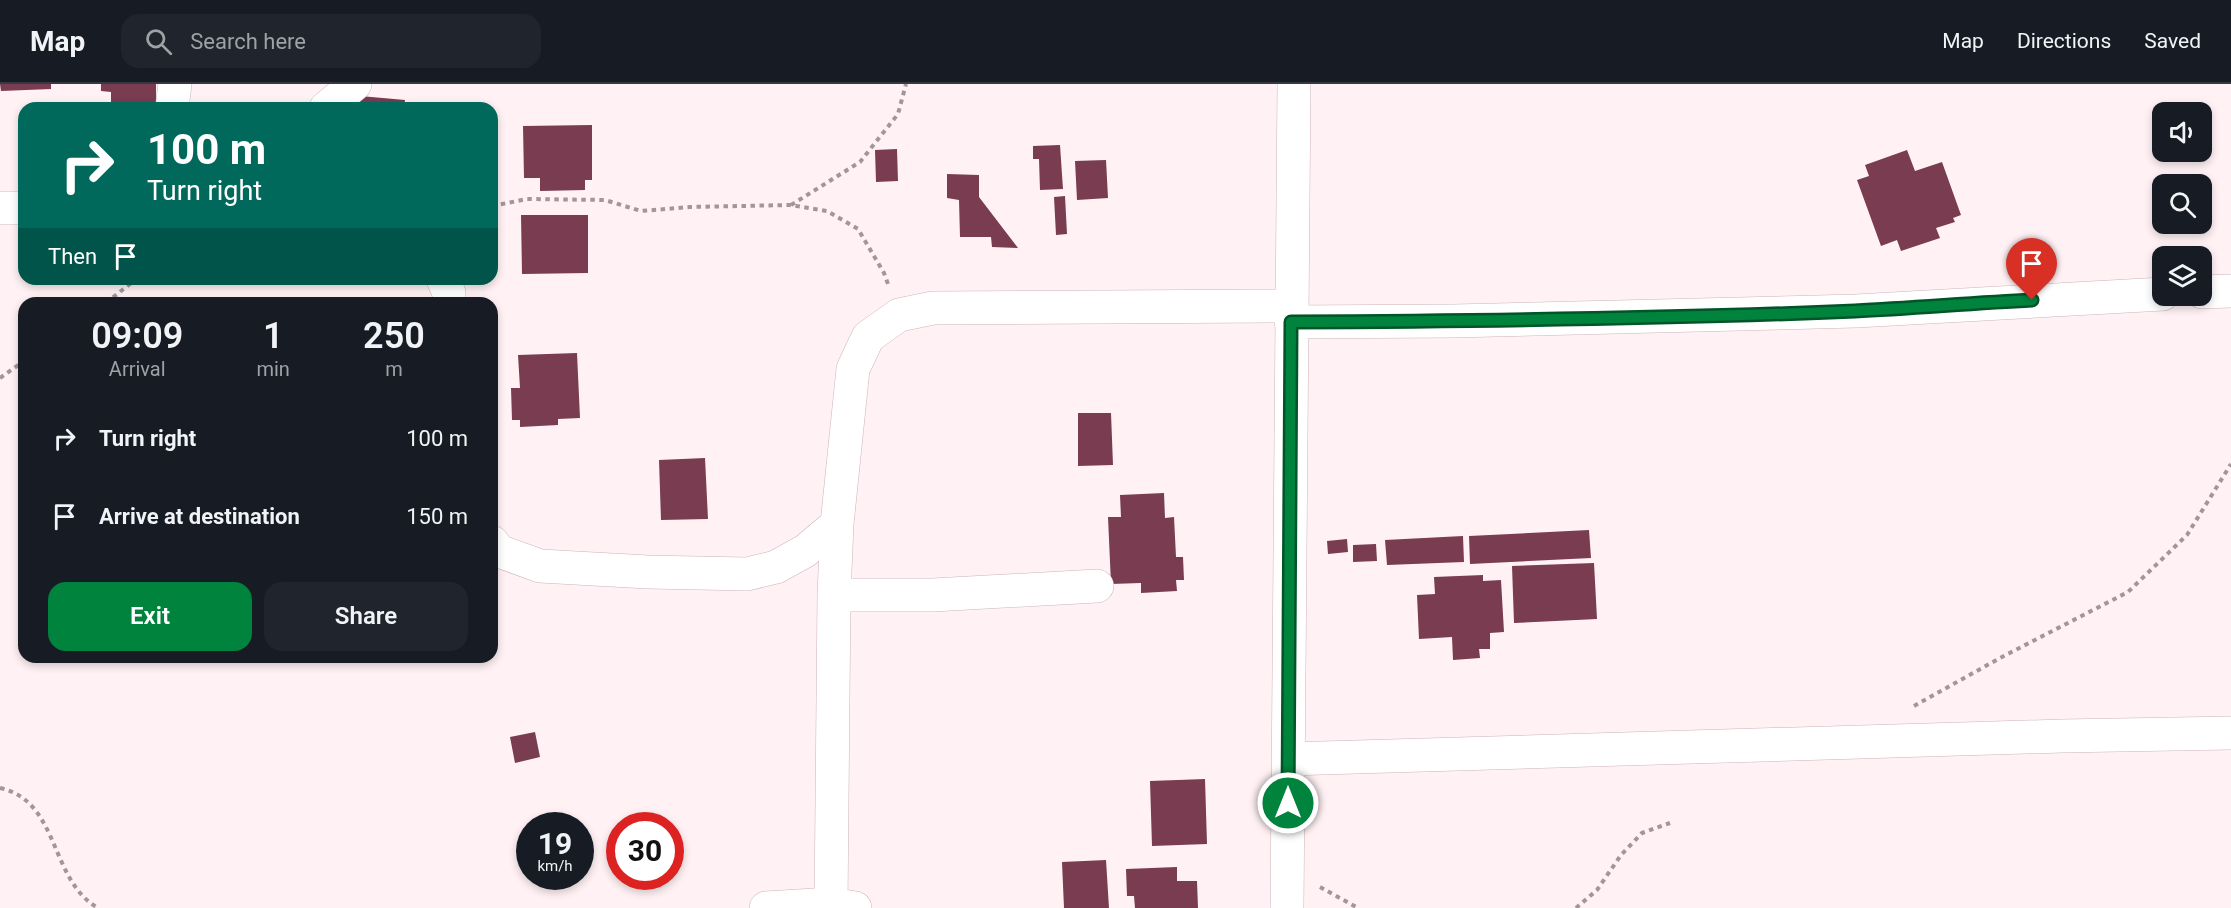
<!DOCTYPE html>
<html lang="en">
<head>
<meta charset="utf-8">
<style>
  :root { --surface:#171b24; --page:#20242c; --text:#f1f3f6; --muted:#9ea1a6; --line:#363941; --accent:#00833d }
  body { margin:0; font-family:Roboto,sans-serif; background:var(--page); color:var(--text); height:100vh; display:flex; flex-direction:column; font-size:22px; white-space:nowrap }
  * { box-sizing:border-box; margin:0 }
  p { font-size:20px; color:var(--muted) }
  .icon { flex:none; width:33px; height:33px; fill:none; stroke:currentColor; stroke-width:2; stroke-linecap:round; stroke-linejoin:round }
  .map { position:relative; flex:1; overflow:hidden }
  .panel { position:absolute; left:18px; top:213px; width:480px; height:366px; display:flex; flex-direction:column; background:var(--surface); border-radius:18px; box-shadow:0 3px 9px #0003 }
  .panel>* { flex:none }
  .top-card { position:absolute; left:18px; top:18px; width:480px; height:183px; border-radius:18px; box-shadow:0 3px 9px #0003; background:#00695c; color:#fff; overflow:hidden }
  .buttons { position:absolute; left:2152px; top:18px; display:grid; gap:12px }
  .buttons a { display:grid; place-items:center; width:60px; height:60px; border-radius:12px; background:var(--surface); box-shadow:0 3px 9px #0003; font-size:30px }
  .speed { position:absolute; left:516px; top:728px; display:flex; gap:12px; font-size:30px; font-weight:700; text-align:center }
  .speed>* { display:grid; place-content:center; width:78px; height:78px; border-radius:50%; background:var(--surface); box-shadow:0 3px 9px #0003; line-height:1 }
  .speed small { font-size:15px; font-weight:400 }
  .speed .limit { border:9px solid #d22; background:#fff; color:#111 }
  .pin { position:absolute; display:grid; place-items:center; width:51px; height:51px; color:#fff; margin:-62px -26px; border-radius:50% 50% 50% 0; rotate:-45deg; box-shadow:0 0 6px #0007 }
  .pin .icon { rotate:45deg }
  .me { position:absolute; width:66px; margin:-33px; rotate:0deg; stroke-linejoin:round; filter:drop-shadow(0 0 4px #0008) }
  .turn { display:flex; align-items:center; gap:21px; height:126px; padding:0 30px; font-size:27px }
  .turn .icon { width:78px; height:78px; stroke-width:2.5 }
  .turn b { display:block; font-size:42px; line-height:51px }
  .then { display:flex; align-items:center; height:57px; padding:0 30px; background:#0003; gap:12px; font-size:22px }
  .eta { display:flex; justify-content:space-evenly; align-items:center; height:102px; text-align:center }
  .eta b { font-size:36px; font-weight:600; line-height:42px }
  .cta { display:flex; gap:12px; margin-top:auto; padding:12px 30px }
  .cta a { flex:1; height:69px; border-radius:18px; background:var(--accent); color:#fff; font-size:24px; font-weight:600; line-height:69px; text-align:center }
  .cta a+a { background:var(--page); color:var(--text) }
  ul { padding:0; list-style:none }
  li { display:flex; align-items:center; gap:18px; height:78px; padding:0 30px }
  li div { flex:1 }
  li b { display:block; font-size:22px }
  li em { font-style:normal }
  header { display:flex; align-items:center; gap:36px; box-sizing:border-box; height:84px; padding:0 30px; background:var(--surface); border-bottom:2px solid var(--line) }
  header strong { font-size:28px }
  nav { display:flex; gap:33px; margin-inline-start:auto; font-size:21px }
  .search { width:420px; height:54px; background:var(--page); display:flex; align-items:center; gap:15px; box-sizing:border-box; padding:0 21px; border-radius:18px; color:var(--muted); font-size:22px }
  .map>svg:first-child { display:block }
</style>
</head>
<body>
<header>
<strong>Map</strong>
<div class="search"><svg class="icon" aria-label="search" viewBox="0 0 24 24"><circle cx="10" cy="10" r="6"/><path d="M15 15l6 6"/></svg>Search here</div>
<nav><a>Map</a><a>Directions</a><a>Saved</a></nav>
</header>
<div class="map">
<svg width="2231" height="824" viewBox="0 0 2231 824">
  <rect width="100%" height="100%" fill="#fff1f4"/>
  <path fill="#793c50" d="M0 0H51V5L1 7Z
    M101 0H156V24H111V8L101 7Z
    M349 11 405 16 404 24H348Z
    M592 41V96H585V106L540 107V94H524L523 42Z
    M1060 61 1063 105 1040 106 1039 75H1033V62Z
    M897 65 898 97 876 98 875 66Z
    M1907 66 1915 87 1942 78 1961 131 1953 134 1955 138 1936 144 1940 154 1901 167 1897 156 1881 162 1857 96 1869 92 1865 81Z
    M1106 76 1108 114 1077 116 1075 77Z
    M947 90 979 91V113L1018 164 992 163 991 153H960L959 116 947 114Z
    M1065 112 1067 150 1056 151 1054 113Z
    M521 131H588V189L522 190Z
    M577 269 580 334 558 335V341L520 343V336H512L511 304H520L518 271Z
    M1078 329H1111L1113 381 1078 382Z
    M705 374 708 435 661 436 659 376Z
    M1164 409 1165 434 1174 433 1176 473H1183L1184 496H1176L1177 507 1141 509V499L1111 500 1108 433H1121L1120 411Z
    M1589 446 1591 474 1470 480 1469 452Z
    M1463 452 1464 478 1387 481 1385 456Z
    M1347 455 1348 468 1328 470 1327 457Z
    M1376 460 1377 477 1353 478V461Z
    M1594 479 1597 535 1514 539 1512 482Z
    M1483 491V497L1501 496 1504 548 1490 549V565H1479L1480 574 1453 576 1452 553 1419 555 1417 511 1435 510 1434 493Z
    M535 648 540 673 515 679 510 653Z
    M1205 695 1207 760 1152 762 1150 697Z
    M1106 776 1109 824H1064L1062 778Z
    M1177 783V797H1197L1198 824H1135L1134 812H1127L1126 785Z"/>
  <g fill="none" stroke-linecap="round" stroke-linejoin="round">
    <g stroke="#cbb5bb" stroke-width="34">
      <path id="minor" d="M172 24 175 0
        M326 24 355 0
        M0 124H24
        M443 195 449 209V219
        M2202 208 2231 207
        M1291 238 1454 237 1856 227 2163 210
        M492 458 499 467 540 482 648 488 747 490 776 483 805 467 837 440
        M834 511H933L1097 502
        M1288 675 2062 652 2231 649
        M766 824 831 820 855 824
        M831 824 834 511 837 440 853 285 868 253 899 231 933 224 1291 222
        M1287 824 1294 0"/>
    </g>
    <path stroke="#a29699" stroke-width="4" stroke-dasharray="4.5 4.5" stroke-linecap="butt" d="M791 121 860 78 898 30 906 0
      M492 122 527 115 605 116 641 127 690 123 790 121 827 127 858 145 884 189 888 200
      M106 219 136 195
      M0 294 24 277
      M1914 622 2000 574 2128 508 2187 451 2231 380
      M0 704C60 717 49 796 98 824
      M1320 803 1358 824
      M1576 824 1597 806 1621 771 1642 749 1670 739"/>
    <use href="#minor" stroke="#fff" stroke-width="33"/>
  </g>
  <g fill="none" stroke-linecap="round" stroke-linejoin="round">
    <g stroke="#005528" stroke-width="15">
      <path id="route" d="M1288 719 1291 238C1479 237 1667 235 1855 227 1914 224 1973 219 2032 216"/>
    </g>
    <use href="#route" stroke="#00833d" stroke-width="10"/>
  </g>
</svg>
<div class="buttons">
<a><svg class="icon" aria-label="sound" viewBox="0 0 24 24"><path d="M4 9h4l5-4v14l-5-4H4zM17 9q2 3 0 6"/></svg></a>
<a><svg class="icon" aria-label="search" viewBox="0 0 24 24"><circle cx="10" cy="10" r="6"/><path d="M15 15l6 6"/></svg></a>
<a><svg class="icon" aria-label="layers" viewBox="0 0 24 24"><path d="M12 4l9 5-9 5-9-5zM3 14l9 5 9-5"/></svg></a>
</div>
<div class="speed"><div>19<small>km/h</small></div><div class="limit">30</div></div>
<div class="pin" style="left:2032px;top:216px;background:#d93025"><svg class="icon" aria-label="arrive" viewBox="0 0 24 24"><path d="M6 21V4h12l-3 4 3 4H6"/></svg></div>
<svg class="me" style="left:1288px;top:719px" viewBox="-20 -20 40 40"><circle r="17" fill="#00833d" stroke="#fff" stroke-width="3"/><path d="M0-11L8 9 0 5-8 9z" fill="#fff"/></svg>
<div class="top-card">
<div class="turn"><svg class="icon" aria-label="right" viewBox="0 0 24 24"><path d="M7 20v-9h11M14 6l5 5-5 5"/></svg><div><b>100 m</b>Turn right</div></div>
<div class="then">Then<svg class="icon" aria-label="arrive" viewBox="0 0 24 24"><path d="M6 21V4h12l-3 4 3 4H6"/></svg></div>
</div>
<section class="panel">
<div class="eta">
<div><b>09:09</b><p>Arrival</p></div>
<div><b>1</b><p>min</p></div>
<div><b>250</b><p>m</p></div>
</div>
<ul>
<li><svg class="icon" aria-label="right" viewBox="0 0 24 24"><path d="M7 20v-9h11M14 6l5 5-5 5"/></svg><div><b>Turn right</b></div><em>100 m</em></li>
<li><svg class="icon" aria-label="arrive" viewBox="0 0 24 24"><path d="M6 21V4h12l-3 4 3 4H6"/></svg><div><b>Arrive at destination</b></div><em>150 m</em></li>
</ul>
<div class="cta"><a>Exit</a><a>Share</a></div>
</section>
</div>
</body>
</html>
